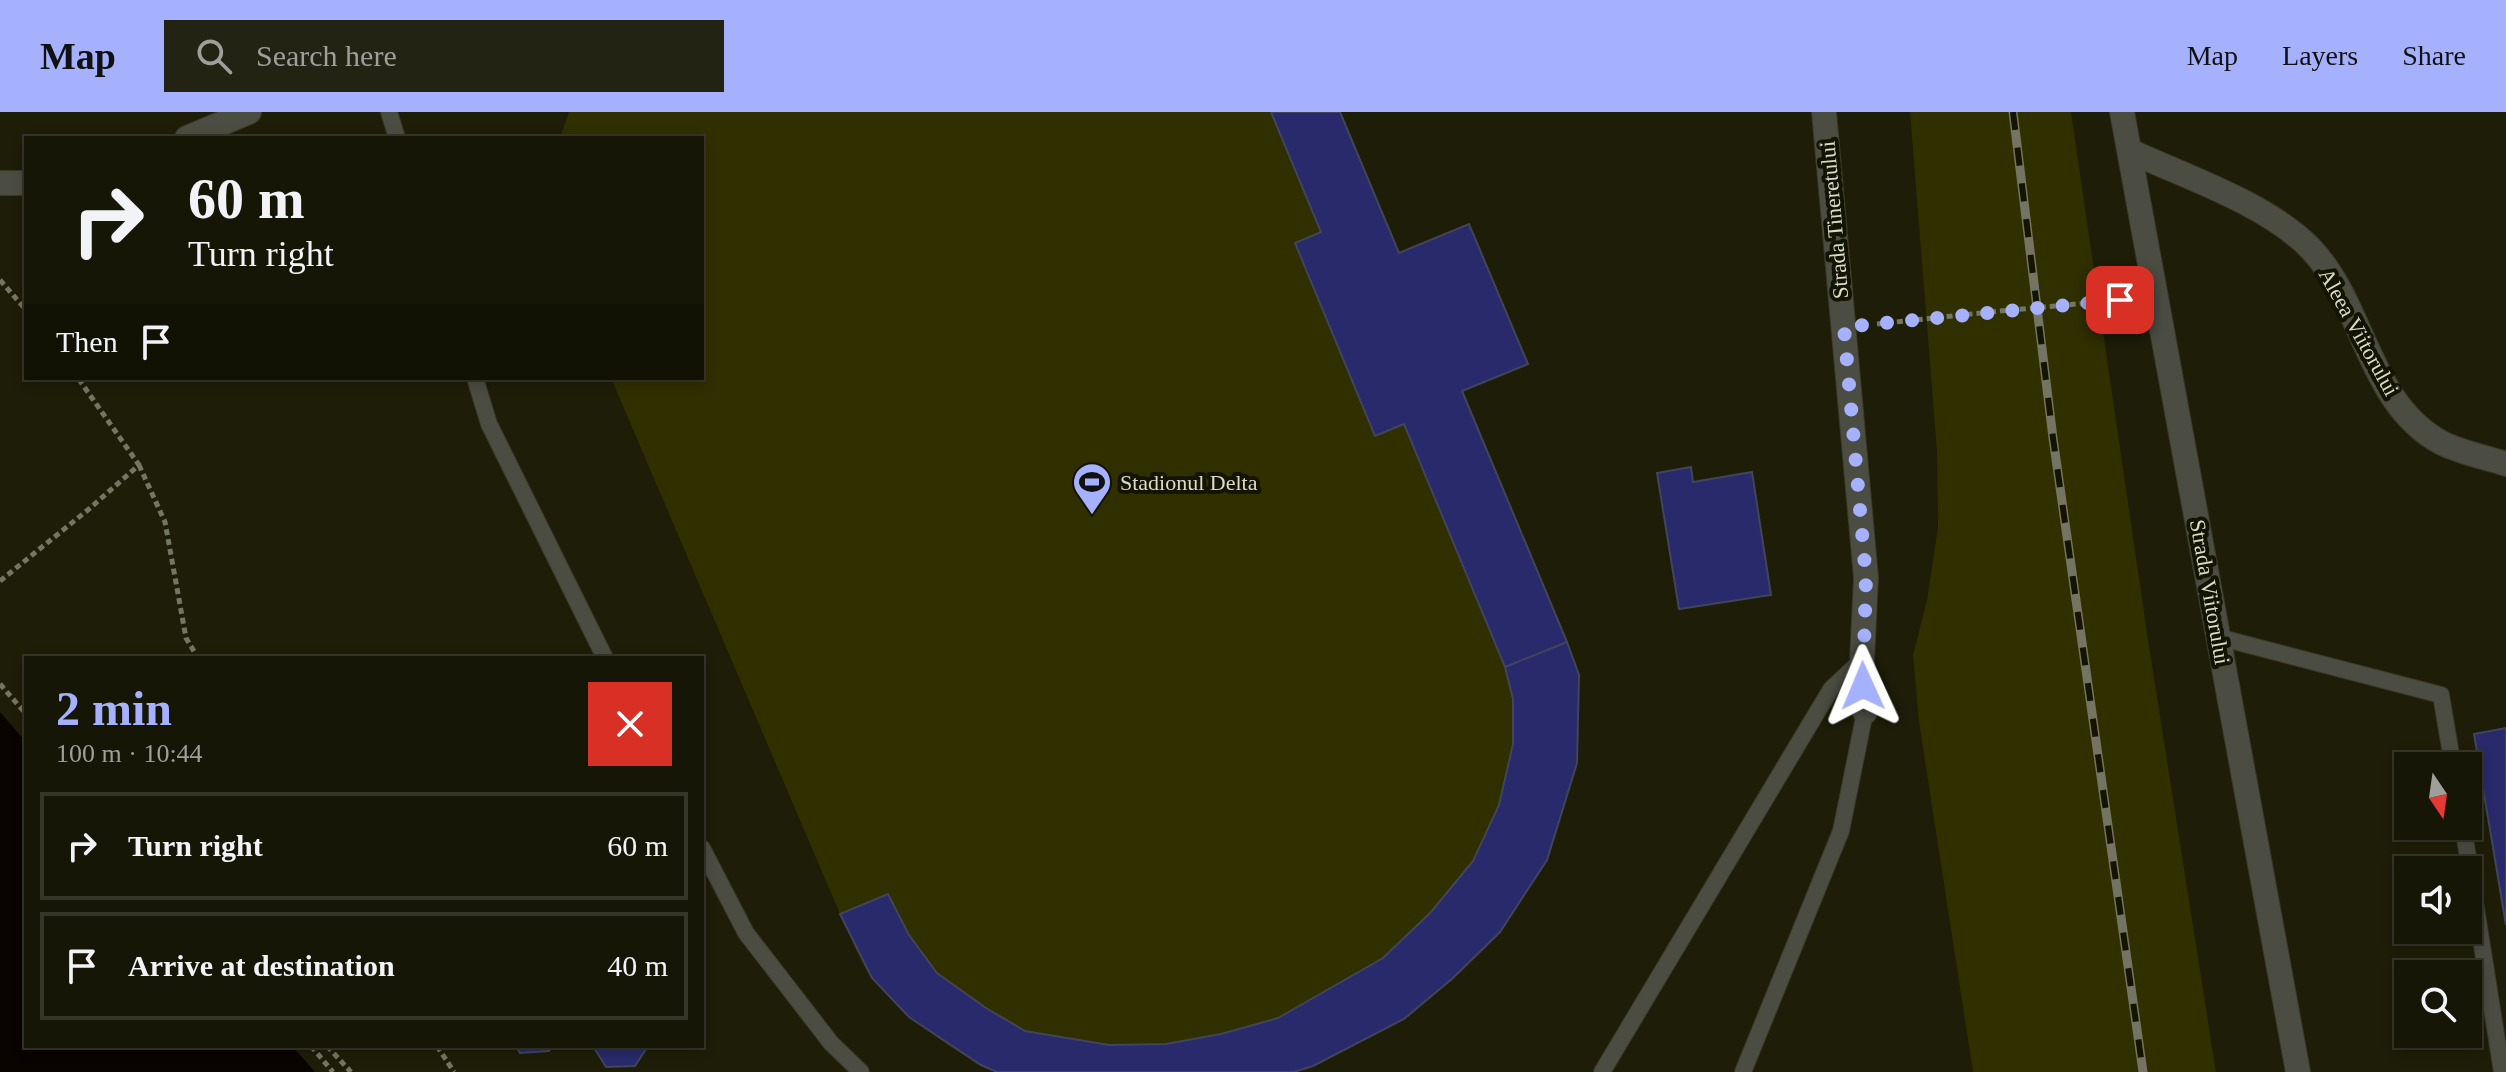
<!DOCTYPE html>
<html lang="en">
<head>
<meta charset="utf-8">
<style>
  :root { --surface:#161606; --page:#232314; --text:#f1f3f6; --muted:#9e9f9b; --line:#353528; --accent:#a5b1fc }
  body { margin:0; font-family:Georgia,serif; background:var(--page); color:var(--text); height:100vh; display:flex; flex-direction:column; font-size:30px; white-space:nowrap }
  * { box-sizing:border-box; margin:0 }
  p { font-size:26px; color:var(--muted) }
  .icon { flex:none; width:44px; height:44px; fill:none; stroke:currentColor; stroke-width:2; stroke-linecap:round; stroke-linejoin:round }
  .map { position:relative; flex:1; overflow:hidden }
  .panel { position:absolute; left:24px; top:544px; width:680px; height:392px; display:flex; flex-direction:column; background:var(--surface); border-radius:0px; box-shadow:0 4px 12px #0003,0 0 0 2px var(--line) }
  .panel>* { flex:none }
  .hud { position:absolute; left:24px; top:24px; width:680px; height:244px; border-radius:0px; box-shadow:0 4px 12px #0003,0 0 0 2px var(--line); background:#161606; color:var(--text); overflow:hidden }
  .needle { width:52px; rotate:167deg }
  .tools { position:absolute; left:2394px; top:640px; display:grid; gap:16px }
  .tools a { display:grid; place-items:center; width:88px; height:88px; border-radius:0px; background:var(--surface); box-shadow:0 4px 12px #0003,0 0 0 2px var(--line); font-size:40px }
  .pin { position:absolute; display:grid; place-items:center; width:68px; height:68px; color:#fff; margin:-34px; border-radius:16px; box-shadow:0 4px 12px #0006 }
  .me { position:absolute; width:88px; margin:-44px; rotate:359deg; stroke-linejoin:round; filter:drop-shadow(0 0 6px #0008) }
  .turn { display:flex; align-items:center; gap:28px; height:168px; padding:0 32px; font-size:36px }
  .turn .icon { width:104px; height:104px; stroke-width:2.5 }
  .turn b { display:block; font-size:56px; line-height:68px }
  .then { display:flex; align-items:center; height:76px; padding:0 32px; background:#0003; gap:16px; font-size:30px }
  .round { display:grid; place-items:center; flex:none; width:84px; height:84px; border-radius:0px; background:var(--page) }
  .headline { display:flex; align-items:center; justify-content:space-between; height:136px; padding:0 32px }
  h1 { font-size:48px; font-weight:800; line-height:60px; color:var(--accent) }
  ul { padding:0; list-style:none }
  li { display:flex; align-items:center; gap:24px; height:108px; margin:0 16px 12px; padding:0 16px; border:4px solid var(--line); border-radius:0px }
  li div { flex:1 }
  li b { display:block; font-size:30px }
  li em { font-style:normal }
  header { display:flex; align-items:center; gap:48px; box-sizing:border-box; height:112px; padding:0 40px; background:var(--accent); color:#111 }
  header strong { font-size:38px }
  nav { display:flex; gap:44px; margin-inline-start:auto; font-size:28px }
  .search { width:560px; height:72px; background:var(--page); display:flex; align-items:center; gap:20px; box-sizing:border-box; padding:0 28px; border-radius:0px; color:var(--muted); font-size:30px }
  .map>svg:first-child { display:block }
</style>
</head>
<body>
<header>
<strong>Map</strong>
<div class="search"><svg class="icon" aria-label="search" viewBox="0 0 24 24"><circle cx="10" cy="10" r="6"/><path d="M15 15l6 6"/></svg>Search here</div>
<nav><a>Map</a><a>Layers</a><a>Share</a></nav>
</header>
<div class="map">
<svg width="2506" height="960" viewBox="0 0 2506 960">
  <rect width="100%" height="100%" fill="#1d1d08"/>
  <path fill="#2f2f00" d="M569 0H1340L1399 141 1469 112 1528 252 1462 279 1567 530 1547 748 1500 820 1453 866 1404 907 1313 954 997 960C956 943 902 903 874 868 860 852 850 822 840 802L611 266H702V26H560Z
    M1910 0H2071L2147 521 2216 960H1973L1919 610 1913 543 1927 488 1938 415 1937 339Z"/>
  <path fill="#090400" d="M0 600 26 630V934H292L315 960H0Z"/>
  <path fill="#282a6b" stroke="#41455a" stroke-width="2" d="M1271 0H1340L1399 141 1469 112 1528 252 1462 279 1567 530 1505 555 1404 312 1375 324 1295 131 1321 120Z
    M1691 355 1693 370 1752 360 1771 483 1679 497 1657 361Z
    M1567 530 1579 563 1577 651 1547 748 1500 820 1453 866 1404 907 1313 954 1294 960H997L981 953 909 905 872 866 840 802 888 782 909 823 937 861 986 896 1025 919 1109 933 1166 932 1221 922 1278 906 1383 846 1431 800 1473 749 1499 693 1513 632V587L1505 555Z
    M2506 616V813L2474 622Z
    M516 934H552L549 939 520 941Z
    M593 934H648L635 954 606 955Z"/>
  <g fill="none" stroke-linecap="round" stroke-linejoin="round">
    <g stroke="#373824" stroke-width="18">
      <path id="lane" d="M389 0 397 26
        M475 266 489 312 605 546
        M2218 525 2441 583 2453 654
        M2463 714 2502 960
        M702 736 746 821 831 931 861 960
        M1602 960 1831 577 1862 548
        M1743 960 1841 719 1865 600"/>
    </g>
    <g stroke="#373824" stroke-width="26">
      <path id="street" d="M1824 0 1866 466 1862 548 1865 600
        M2122 0 2298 960
        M187 26 249 0
        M2130 39C2186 65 2268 92 2311 137 2365 194 2368 292 2442 331 2462 341 2485 345 2506 352
        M0 71H26"/>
    </g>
    <path stroke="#747563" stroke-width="5" stroke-dasharray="6 4" stroke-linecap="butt" d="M0 168 26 198
      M1877 212 1990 200
      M139 353 165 410 186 526 198 546
      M0 469 89 397 139 353 78 266
      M0 572 26 602
      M311 934 333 960
      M327 934 351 960
      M437 934 454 960"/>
    <use href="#lane" stroke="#4b4c42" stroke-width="16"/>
    <use href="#street" stroke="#4b4c42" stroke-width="24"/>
    <g stroke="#747462" stroke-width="9">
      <path id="rail" d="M2013 0 2053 326 2143 960"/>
    </g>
    <use href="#rail" stroke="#141402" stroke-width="6" stroke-dasharray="18" stroke-linecap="butt"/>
    <path stroke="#747563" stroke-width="5" stroke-dasharray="6 4" stroke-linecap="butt" d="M1990 200 2120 188"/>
  </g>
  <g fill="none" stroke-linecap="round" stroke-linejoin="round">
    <path stroke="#a5b1fc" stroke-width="14" stroke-dasharray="0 25.2" d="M1863 574 1866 466 1844 215 2120 188"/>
  </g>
  <defs>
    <g id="stadium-pin" transform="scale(2)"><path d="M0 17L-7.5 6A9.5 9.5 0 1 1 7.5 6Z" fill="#a5b1fc" stroke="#141402"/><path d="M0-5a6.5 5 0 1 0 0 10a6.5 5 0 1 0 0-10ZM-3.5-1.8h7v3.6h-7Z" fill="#111"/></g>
  </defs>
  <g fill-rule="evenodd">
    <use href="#stadium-pin" x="1092" y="370"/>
  </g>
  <g text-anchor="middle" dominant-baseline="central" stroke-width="8" stroke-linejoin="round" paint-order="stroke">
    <g font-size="22" fill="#dadbcd" stroke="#141402">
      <text transform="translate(1834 108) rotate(-95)">Strada Tineretului</text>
      <text transform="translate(2359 220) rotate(61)">Aleea Viitorului</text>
      <text transform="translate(2210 480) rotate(80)">Strada Viitorului</text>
    </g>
    <g font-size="22" fill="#dadbcd" stroke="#141402" text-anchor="start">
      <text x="1120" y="370">Stadionul Delta</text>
    </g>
  </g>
</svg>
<div class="tools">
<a><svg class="needle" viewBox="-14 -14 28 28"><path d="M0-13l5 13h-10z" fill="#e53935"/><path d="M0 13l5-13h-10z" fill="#9e9f9b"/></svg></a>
<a><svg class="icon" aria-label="sound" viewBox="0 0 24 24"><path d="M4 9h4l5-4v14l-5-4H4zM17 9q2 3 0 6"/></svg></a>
<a><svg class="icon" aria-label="search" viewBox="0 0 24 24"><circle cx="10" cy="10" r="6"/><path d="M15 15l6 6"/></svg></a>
</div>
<div class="pin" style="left:2120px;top:188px;background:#d93025"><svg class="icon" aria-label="arrive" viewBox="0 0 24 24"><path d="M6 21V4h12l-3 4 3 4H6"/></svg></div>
<svg class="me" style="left:1863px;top:574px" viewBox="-20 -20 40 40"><path d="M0-17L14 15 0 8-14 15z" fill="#a5b1fc" stroke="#fff" stroke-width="4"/></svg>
<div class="hud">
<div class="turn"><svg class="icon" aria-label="right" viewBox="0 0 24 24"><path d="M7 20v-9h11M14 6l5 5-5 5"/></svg><div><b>60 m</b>Turn right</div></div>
<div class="then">Then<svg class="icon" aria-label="arrive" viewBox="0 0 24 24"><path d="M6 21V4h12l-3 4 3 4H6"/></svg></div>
</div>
<section class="panel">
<div class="headline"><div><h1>2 min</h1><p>100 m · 10:44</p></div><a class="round" style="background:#d93025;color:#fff"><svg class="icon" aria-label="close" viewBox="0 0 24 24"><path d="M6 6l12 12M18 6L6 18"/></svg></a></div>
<ul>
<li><svg class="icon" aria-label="right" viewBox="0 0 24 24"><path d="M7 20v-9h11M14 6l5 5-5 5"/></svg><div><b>Turn right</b></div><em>60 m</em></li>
<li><svg class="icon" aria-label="arrive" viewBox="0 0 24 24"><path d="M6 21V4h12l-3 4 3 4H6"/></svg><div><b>Arrive at destination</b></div><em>40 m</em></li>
</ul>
</section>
</div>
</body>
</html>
